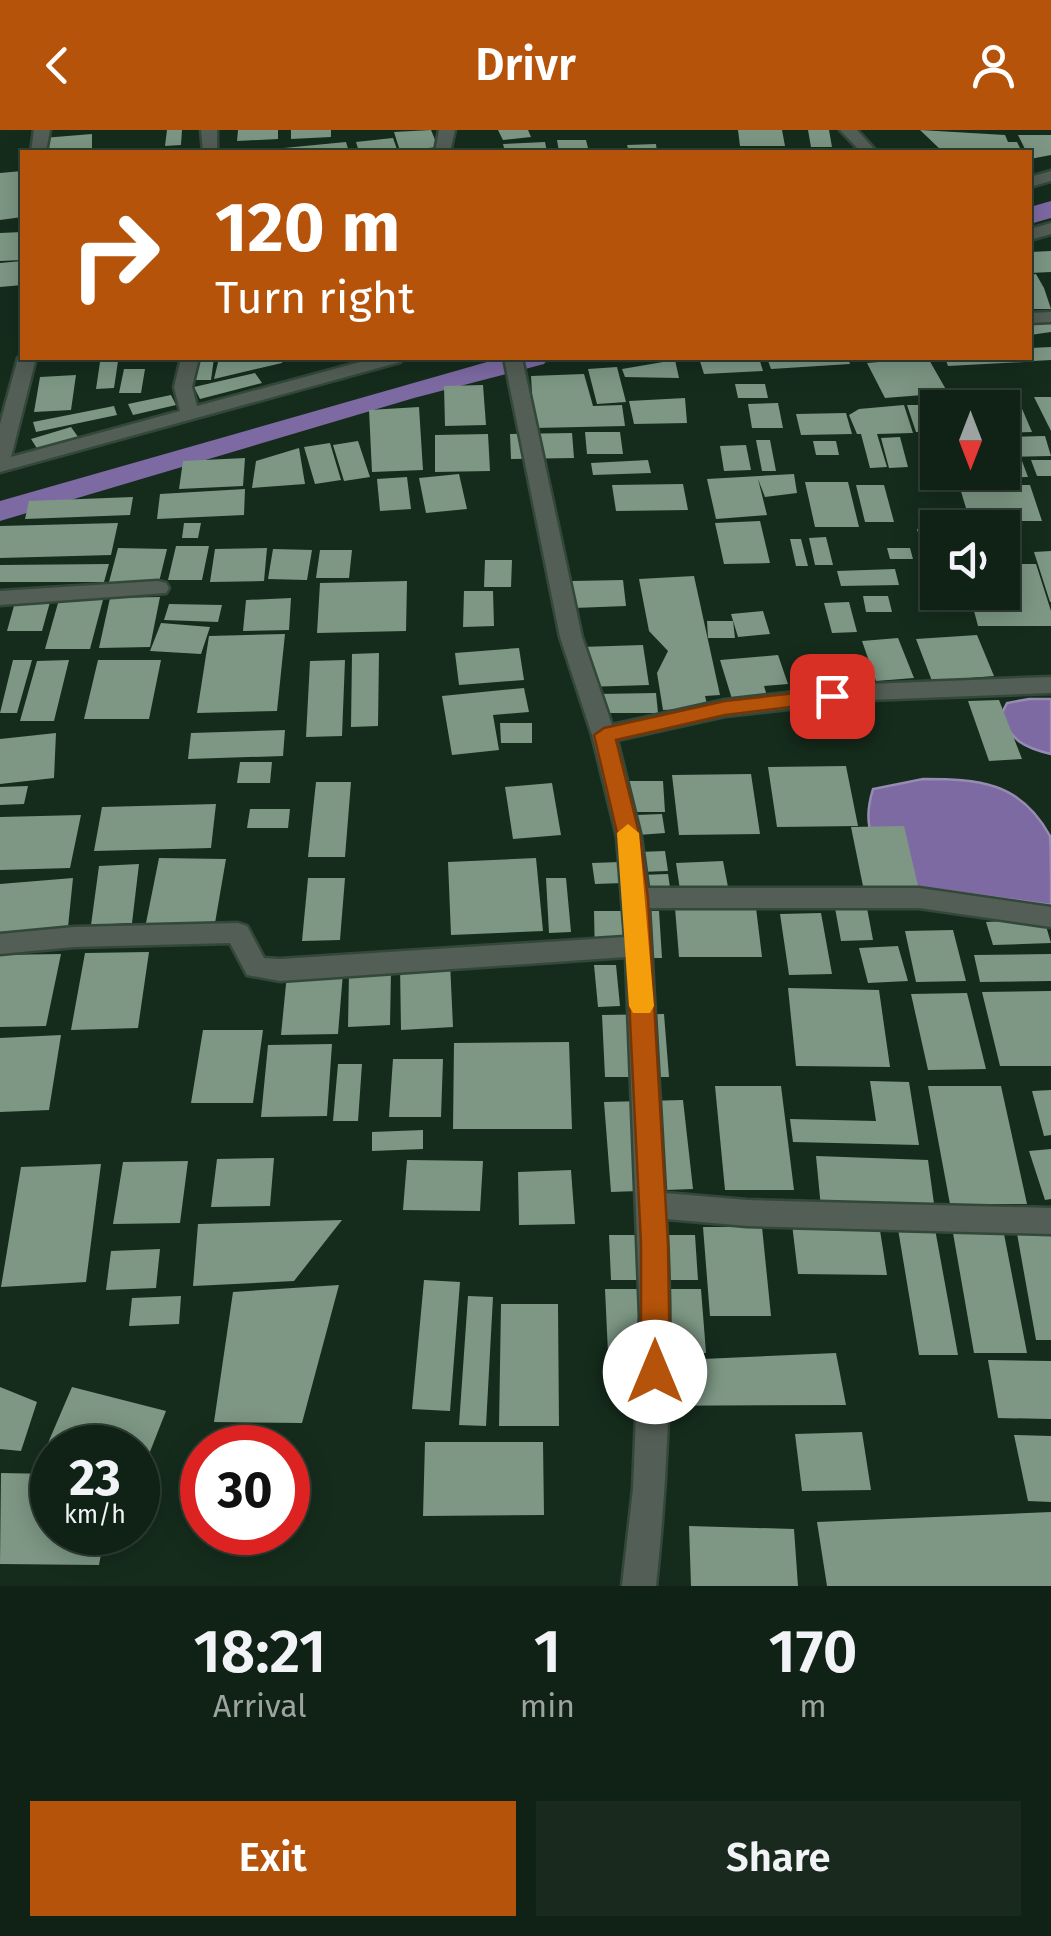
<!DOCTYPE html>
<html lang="en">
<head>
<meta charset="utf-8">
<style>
  :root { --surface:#102115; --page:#19291e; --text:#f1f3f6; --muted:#9ca3a0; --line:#303e34; --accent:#b45309 }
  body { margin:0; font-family:"Fira Sans",sans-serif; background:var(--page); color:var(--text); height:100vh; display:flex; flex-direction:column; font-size:38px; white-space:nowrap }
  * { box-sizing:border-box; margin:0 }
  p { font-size:32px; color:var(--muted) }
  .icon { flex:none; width:55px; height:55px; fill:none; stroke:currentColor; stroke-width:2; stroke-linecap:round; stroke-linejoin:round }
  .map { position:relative; height:1456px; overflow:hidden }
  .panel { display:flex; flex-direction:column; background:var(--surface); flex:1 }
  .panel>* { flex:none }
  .hud { position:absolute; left:20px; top:20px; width:1012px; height:210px; border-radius:0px; box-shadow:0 5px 25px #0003,0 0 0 2px var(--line); background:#b45309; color:#fff; overflow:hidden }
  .needle { width:65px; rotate:180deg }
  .tools { position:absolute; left:920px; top:260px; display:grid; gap:20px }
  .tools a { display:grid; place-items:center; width:100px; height:100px; border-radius:0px; background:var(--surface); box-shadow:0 5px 25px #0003,0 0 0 2px var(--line); font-size:50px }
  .speed { position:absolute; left:30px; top:1295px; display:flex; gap:20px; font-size:50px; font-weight:700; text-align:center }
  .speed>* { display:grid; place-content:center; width:130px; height:130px; border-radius:50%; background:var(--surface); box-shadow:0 5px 25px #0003,0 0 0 2px var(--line); line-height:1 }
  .speed small { font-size:25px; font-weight:400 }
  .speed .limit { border:15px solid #d22; background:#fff; color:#111 }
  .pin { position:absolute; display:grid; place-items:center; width:85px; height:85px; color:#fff; margin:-42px; border-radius:20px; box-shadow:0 5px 15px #0006 }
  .me { position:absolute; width:110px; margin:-55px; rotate:0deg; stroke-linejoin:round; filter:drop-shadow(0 0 8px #0008) }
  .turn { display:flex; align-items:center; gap:35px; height:210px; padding:0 30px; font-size:45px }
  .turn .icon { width:130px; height:130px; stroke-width:2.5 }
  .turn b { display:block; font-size:70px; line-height:85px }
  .eta { display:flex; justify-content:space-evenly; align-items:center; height:170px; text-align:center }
  .eta b { font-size:60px; font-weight:600; line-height:70px }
  .action { display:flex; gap:20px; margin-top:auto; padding:20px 30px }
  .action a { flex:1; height:115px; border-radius:0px; background:var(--accent); color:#fff; font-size:40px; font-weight:600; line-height:115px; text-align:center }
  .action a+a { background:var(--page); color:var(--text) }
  header { display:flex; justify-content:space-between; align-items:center; height:130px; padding:0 30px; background:var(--accent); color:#fff; font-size:45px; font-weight:600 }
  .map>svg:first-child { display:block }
</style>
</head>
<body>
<header><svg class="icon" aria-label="back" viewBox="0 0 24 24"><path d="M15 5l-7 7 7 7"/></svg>Drivr<svg class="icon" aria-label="person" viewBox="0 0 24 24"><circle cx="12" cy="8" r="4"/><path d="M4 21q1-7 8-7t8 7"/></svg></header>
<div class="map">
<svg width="1051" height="1456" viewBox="0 0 1051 1456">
  <rect width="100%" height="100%" fill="#152c1c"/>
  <path fill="#7d6aa3" stroke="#968cb1" stroke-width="2.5" d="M1029 569H1051V624C1025 618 1011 611 1001 585L1007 573Z
    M923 649C978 649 1020 651 1050 706 1051 717 1051 760 1051 775L910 756C881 721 858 707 873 659Z"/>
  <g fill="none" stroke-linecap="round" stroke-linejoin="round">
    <path fill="#7d6aa3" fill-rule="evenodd" d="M1051 71V88L1030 94V77Z
      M501 228H549L544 234 414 268 0 391V371Z"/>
  </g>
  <path fill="#7d9784" d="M167 0H182L181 15 165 16Z
    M238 0H278V9L237 11Z
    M291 0H331V7L291 9Z
    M431 0 438 17 400 21 394 2Z
    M498 0H528L531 7 503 10Z
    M738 0H782L785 16H740Z
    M808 0H829L832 17H811Z
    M920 0 1005 5 1008 12H1017L1022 22H943Z
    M92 4V22H43V8Z
    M1018 5H1051V25L1030 29Z
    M393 8 398 22H359L356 12Z
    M557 10H586L589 22H559Z
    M346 12 349 22H263V20Z
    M545 12 547 22H505L503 14Z
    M656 14 657 22H629L627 15Z
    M22 41V87L0 90V43Z
    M22 102V130L0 131V103Z
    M1051 121V142L1030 143V122Z
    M22 131V155L0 157V133Z
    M1036 144 1044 158 1051 179H1030V145Z
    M1051 187V202L1030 205V188Z
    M1051 217V230L1033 231 1030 218Z
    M193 228H214L211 250H189Z
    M219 228H283L282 233 214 249Z
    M699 228H759L763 241 704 244Z
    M767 228H848L850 234 771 239Z
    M928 228 948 263 885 268 867 233Z
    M945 228H1021L1024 232 948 236Z
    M675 230 679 248 625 247 622 239Z
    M118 231 114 258 96 259 100 232Z
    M617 237 626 272 597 274 588 239Z
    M124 239H145L141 263H119Z
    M255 243 262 253 200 269 194 257Z
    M584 244 593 276 622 275 625 296 534 298 531 246Z
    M76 245 71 280 34 282 40 247Z
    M735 254H765L768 268H738Z
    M483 255 486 295 445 296 444 256Z
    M171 265 176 275 133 285 128 274Z
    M1017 267 1032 302 1002 303V278H969L966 269Z
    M1034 267H1051V301Z
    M685 268 687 293 634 294 629 271Z
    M778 273 783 298H752L748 274Z
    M904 275 913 303 877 304 887 337 870 338 861 304H857L849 285 859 279Z
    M907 275H938V302H916Z
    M114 276 117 285 36 302 33 292Z
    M419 277 423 340 372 342 369 280Z
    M846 283 852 304 801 305 796 284Z
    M71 297 81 311 40 323 31 309Z
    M585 302H620L623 324H587Z
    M572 303 574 328 511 329 510 304Z
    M488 304 490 341 435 342V305Z
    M1045 306 1051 326 1002 327V307Z
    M900 307 908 337 889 338 881 308Z
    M756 310H770L776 341H762Z
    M358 311 370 347 344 351 333 315Z
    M813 311H836L839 325H816Z
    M330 313 341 350 315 354 304 317Z
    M746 315 751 340 724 341 720 316Z
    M299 318 305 354 252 358 256 331Z
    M245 328 243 356 179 359 183 331Z
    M648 330 651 343 593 345 591 333Z
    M1031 330H1051V346H1037Z
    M1002 331H1022L1028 347 970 348 968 342H1002Z
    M459 344 467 379 426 383 419 348Z
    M794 344 797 363 765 367 758 349 767 385 716 389 707 349Z
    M407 347 411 379 380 381 377 349Z
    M805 352H848L859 397H815Z
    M683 354 688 380 616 381 612 355Z
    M856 355H884L894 392H865Z
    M959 355H1030L1042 391H970Z
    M245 359 244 385 157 389 160 364Z
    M133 367 130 385 25 389 29 371Z
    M760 391 770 433 724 434 715 393Z
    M118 393 111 425 0 428V396Z
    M184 393H201L198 408H182Z
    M931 398 938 428H925L917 399Z
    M826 407 833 435H815L809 408Z
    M790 409H801L808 436H796Z
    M176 416H209L202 450H168Z
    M118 418 167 419 159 452H109Z
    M267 418 264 451 210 452 215 419Z
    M887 418H910L913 429H890Z
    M273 419 312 420 307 450 268 449Z
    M320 420H352L349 448H316Z
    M1051 421V472H1050L1034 422Z
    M485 430H512L511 457H484Z
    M109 434 104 452H0V435Z
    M1002 434H1036L1051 481V496H978L969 462H1002Z
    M895 439 899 455 841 456 837 441Z
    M694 446 720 565 705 566 708 578 663 580 657 543 668 521 649 501 639 449Z
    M623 450 626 476 574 478 572 451Z
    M407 451 406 501 317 503 320 453Z
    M464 461H493L494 496 463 497Z
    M60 466H104L90 519H45Z
    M863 466H888L892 482H866Z
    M160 467 150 517 99 518 110 468Z
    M291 468 289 500 243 501 246 470Z
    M15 472H50L42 501H7Z
    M849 472 857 502 832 503 824 473Z
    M169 474 222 475 218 492 164 490Z
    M763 481 770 504 738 507 731 484Z
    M707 491H733L735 508H708Z
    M161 493 210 497 201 524 150 521Z
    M285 504 277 581 197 583 209 506Z
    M977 505 994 546 932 551 916 509Z
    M898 508 914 548 876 551 862 511Z
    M643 515 649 555 584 557 580 517Z
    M519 518 524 550 459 555 455 523Z
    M379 523 378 596 351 597 352 524Z
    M778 525 788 554 764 556 767 566 732 569 720 530Z
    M13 530H32L17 583H0Z
    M69 530 54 591H20L37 531Z
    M98 530H161L149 589H84Z
    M345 530 342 606 306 607 310 531Z
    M524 558 529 582 493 585 499 620 452 625 442 566Z
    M656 563 658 583H598L597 564Z
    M999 570 1022 629 989 631 968 571Z
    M865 575 871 594 817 596 813 577Z
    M500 593H532V613H501Z
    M285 600 283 626 188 629 191 603Z
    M56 603 54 648 0 654V609Z
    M240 632H272L270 653H237Z
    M846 636 858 696 777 697 768 637Z
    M751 644 760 704 679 705 672 645Z
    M628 651H663L665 682H629Z
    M316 652H351L345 727H308Z
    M552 653 561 705 513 709 505 657Z
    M28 656 24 674 0 675V657Z
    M216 674 211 718 94 721 102 677Z
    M250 679H290L288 698H247Z
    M662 684 665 703 638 705 636 685Z
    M81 685 70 738 0 740V687Z
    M904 696 919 760 864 761 851 697Z
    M665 721 668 741 640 742 638 722Z
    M159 728 226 729 215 793H146Z
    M536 728 543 801 451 805 448 732Z
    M723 731 728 757 680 760 676 733Z
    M620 732 623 753 595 754 592 733Z
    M139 734 132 793 91 795 99 736Z
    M668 744 671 764 643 766 640 745Z
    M73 748 68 797 0 802V754Z
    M308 748H345L340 810 302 811Z
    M546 748H566L571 802 549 803Z
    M675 778H756L762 827H679Z
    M835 778H867L873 810 841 811Z
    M594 781H659L662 828H595Z
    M821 783 832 844 789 845 780 784Z
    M1044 789 1051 813 993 815 986 792Z
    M953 800 966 851 916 852 905 801Z
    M898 816 908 851 868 853 859 818Z
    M149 822 138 898 71 900 85 823Z
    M61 824 46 896 0 897V825Z
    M1051 824V851L980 852 974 825Z
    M450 832 453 897 401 900 400 835Z
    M594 835H616L620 876 598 877Z
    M391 841 390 895 348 897 349 843Z
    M343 843 338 904 281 905 287 844Z
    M788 858 879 860 890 937 796 936Z
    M1051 861V936H1000L982 862Z
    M967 863 986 939 928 940 911 864Z
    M664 884 669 947H605L602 885Z
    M203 900H263L253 973H191Z
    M61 905 49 980 0 982V908Z
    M569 912 572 999H453L454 913Z
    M332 914 327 986 261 987 268 915Z
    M393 929H443L441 987H389Z
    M338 934H362L358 991H333Z
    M870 951 909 952 919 1015 793 1012 790 989 876 991Z
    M715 956H781L794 1060H725Z
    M928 956H1001L1027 1074H950Z
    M1051 960V1005L1044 1006 1032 961Z
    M683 970 693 1059 611 1062 604 972Z
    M423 1000V1019L372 1021V1002Z
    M1051 1019V1069L1045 1070 1029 1021Z
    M816 1026 928 1030 935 1081 821 1078Z
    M274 1028 270 1076 211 1077 217 1029Z
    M407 1030 483 1031 480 1081 403 1080Z
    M188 1031 180 1093 113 1094 123 1032Z
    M101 1034 86 1152 1 1157 21 1037Z
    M571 1040 575 1094 519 1095 518 1042Z
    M342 1090 294 1151 193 1156 198 1094Z
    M792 1094H879L887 1145 798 1144Z
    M703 1097H762L771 1186H710Z
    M1016 1098 1051 1099V1210H1036Z
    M898 1099H935L958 1225H919Z
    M953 1103 1004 1104 1027 1223H974Z
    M609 1105H695L698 1150H611Z
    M160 1119 156 1158 106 1160 111 1121Z
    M424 1150 460 1152 450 1281 412 1279Z
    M339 1155 302 1293 214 1292 233 1162Z
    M605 1159H701L706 1223H608Z
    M181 1166 179 1194 129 1196 132 1168Z
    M468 1166 493 1167 486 1296 459 1295Z
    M501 1174H558L559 1296H499Z
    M836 1223 846 1275 617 1276 613 1233Z
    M988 1230 1051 1231V1289L998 1288Z
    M0 1257 37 1272 21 1321 0 1319Z
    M72 1257 166 1281 144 1337 138 1335V1318H67L48 1313Z
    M862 1302 871 1360 802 1361 795 1304Z
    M1014 1305 1051 1306V1372L1028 1371Z
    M425 1312H543L544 1385 423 1386Z
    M1 1343 52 1344V1402H105L99 1435 0 1434Z
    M1051 1382V1456H827L817 1392Z
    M689 1396 794 1399 798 1456H691Z"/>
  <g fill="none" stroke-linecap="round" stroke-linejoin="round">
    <g stroke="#334839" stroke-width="5">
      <path id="street" d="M34 0H50L46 22H31Z
        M201 0H217V22H203Z
        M439 0H455L450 22H435Z
        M840 0H857L877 22H861Z
        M1051 41V51L1030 57V47Z
        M1051 93V104L1030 110V99Z
        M1051 182V192L1030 193V183Z
        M22 224V228H36L11 327 180 281 174 257 181 228H199L192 257 197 276 375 228H403L400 232 0 342V294L18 228Z
        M504 228H522L582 507 612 595 725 570 868 554 1051 547V563L868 570 725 586 617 610 641 707 648 758H919L1051 777V797L919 778H649L665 1063 747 1070 1051 1078V1104L747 1096 666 1089C673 1212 669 1334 656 1456H622L633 1359 640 1186 626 827 280 851 247 845 230 813 74 817 0 824V804L74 797 238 793 247 796 264 828 280 829 625 807 617 707 592 605 560 507Z
        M158 451 166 453 169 458 166 463 0 475V461Z"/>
    </g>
    <use href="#street" fill="#535e56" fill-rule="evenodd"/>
  </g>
  <path fill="#b45309" stroke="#753606" stroke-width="2.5" d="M832 559 843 566 840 571 725 585 616 610 640 707 648 768 668 1114 670 1242 665 1251 655 1255 645 1251 641 1242V1114L624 768 618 707 594 605 604 598 725 571Z"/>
  <path fill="#f59e0b" d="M628 694 639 703 654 876 650 883H633L629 876 617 703Z"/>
</svg>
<div class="tools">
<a><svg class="needle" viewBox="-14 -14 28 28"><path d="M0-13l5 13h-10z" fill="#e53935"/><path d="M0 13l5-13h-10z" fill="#9ca3a0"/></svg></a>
<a><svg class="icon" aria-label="sound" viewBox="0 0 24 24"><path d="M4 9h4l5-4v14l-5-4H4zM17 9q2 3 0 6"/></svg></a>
</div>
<div class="speed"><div>23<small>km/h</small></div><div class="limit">30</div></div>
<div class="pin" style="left:832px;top:566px;background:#d93025"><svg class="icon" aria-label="arrive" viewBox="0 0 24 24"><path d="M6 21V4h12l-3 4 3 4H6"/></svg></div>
<svg class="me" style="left:655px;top:1242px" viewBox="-20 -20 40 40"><circle r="19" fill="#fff"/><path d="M0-13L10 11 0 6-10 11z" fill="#b45309"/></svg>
<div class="hud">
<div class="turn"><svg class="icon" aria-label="right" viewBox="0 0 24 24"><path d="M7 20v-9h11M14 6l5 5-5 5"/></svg><div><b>120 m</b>Turn right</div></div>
</div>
</div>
<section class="panel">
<div class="eta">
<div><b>18:21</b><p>Arrival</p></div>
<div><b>1</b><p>min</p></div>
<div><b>170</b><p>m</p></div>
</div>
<div class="action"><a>Exit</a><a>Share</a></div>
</section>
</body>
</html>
